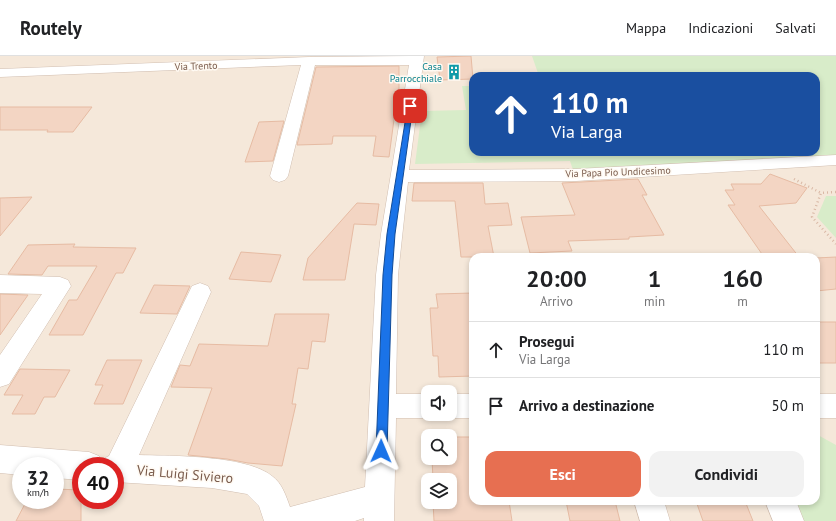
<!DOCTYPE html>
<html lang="it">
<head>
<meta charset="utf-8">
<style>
  :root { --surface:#fff; --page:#f2f2f2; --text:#202124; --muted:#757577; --line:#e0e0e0; --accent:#e76f51 }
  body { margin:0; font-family:"PT Sans",sans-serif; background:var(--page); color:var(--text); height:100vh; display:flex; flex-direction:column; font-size:15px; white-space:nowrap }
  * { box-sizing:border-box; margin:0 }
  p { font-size:13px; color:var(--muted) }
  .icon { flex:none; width:22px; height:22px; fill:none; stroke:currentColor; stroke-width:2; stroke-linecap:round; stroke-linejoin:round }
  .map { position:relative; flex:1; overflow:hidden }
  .details { position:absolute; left:469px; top:197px; width:351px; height:252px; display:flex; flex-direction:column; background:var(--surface); border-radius:12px; box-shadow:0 2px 6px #0003 }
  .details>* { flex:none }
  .hud { position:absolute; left:469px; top:16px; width:351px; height:84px; border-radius:12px; box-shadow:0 2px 6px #0003; background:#1a4fa0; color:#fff; overflow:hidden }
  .tools { position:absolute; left:421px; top:329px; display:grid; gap:8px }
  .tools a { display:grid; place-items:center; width:36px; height:36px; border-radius:8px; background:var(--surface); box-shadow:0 2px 6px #0003; font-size:20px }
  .speed { position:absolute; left:12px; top:401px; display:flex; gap:8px; font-size:20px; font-weight:700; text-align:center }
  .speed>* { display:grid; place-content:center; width:52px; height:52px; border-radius:50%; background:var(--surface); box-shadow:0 2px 6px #0003; line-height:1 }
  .speed small { font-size:10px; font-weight:400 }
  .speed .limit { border:6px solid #d22; background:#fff; color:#111 }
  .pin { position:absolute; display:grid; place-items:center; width:34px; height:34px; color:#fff; margin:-17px; border-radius:8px; box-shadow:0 2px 6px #0006 }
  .me { position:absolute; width:44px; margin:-22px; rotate:1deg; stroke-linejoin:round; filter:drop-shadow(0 0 3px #0008) }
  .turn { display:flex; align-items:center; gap:14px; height:84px; padding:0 16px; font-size:18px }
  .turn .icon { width:52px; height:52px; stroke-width:2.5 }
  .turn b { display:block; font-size:28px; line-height:34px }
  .eta { display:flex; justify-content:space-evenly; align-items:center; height:68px; text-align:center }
  .eta b { font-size:24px; font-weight:600; line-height:28px }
  .primary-button { display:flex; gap:8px; margin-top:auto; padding:8px 16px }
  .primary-button a { flex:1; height:46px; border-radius:12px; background:var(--accent); color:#fff; font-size:16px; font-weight:600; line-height:46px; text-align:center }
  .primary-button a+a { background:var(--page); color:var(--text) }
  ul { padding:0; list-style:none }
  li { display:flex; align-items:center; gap:12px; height:56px; padding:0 16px; border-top:1px solid var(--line) }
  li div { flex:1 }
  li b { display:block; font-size:15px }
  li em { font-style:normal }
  header { display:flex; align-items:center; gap:24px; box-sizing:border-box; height:56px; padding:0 20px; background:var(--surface); border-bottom:1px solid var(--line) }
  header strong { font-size:19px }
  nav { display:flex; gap:22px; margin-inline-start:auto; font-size:14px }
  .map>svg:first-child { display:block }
</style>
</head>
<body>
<header>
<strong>Routely</strong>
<nav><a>Mappa</a><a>Indicazioni</a><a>Salvati</a></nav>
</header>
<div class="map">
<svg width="836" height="465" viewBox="0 0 836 465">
  <rect width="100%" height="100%" fill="#fdf6ec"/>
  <path fill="#f5e8da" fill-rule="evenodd" d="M0 0H836V465H0ZM473 20H816V96H473ZM473 201H816V445H473ZM428 336H450V358H428ZM428 380H450V402H428ZM21 410H55V444H21ZM81 410H115V444H81ZM428 424H450V446H428Z"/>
  <path fill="#d8ecc9" d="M532 0H836V100L573 114 570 105 415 108 422 55 466 54 462 30H473V96H816V20H539Z
    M826 140H836V182L817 161Z
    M816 378 836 389V465H797L787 445H816Z"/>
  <path fill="#f3d5c3" stroke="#e6bba3" d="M471 0 473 23 440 24 437 1Z
    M399 10V56H395L389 101 373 100 376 80H333L332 88 297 89 316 11Z
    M0 51H92L73 76H47L48 74H0Z
    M284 65 273 105 245 106 259 66Z
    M770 118 807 132 796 147 759 150 799 201H764L728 149H735L725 134H734L731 128H761Z
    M638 123 647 139H642L664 179 629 181V183L568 185 572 195 530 197 521 161 575 159 562 127Z
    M414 127H483L485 148 508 147 512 169 488 170 494 201H461L455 145H412Z
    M32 141 0 180V142Z
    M357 147 379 148 376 169 354 168 345 224H303L308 202Z
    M75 188 73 191 136 192 123 217H116L83 279H49L69 244H77L97 210H48L42 219 8 218 28 189Z
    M241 196 281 199 271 226 229 223Z
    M836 201V233L816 235V202Z
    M154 229 190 230 177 258 140 257Z
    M473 237V320L439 321 438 300H433L430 252H438L436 238Z
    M0 238 28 239 0 279Z
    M275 258H329L325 286 312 285 308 313 298 312 292 348H296L282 410 248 407 227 403 188 399 212 332 171 331 180 309 190 310 199 288 268 290Z
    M816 266H836V307H816Z
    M107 304H142L123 348H94L103 329H95Z
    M20 313 70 314 55 341H44L35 358H12L23 339H4Z
    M450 381H473V445H509L512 465H434L433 446H450V424H433L432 402H450Z
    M55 433 81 434V465H16L27 444H55Z
    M566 445H615L620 465H570Z
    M696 445H745L753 465H703Z"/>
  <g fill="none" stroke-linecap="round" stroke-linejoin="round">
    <g stroke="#d1beb0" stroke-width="1">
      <path id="minor" d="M410 0H424L409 114 576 113 836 99V109L576 125 408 126 398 219 396 338H428V358H438L428 362H396L394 465H364V462L355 465H264L259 450 247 438 212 432 115 426V410H81V424L55 422V410H21V419L0 417V389L89 396 99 400 102 408 105 402 109 400 192 230 200 227 208 230 211 236 139 399C171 400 246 399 272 420 282 427 286 440 290 451L365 431 376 219 381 178 409 9H315L288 120 285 124 279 126 273 124 270 120 301 9 0 21V13L309 1Z
        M0 219 60 221 68 224 71 230 9 328 0 331V299L42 238 0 237Z
        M450 338H473V362H450L441 359 450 358Z
        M816 338H836V362H816Z
        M634 445H664L670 465H640Z
        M765 445H796L804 465H773Z"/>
    </g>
    <path stroke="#d9b8a5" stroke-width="2.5" stroke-dasharray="1 3" stroke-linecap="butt" d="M794 123 821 137
      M836 136 821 137 812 161 836 188"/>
    <use href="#minor" fill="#fff" fill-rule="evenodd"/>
  </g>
  <path fill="#1a73e8" stroke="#114b97" d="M408 48 413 50 395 178 392 219 387 395 386 399 381 401 377 399 376 395 383 219 387 178Z"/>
  <defs>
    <g id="building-bare" transform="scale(1.2)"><path d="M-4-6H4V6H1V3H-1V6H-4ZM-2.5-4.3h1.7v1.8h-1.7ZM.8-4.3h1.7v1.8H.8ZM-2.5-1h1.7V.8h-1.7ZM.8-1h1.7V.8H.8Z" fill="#0f9aa8" stroke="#fffaf3" stroke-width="2.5" paint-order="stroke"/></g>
  </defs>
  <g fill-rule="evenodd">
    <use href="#building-bare" x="454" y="16"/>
  </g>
  <g text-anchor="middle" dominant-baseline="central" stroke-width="3" stroke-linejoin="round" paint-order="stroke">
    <g font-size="10" fill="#7a5c4d" stroke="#fffaf3">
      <text transform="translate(196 10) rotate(-2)">Via Trento</text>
      <text transform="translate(618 116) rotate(-2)">Via Papa Pio Undicesimo</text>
    </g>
    <g font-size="10" fill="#0d838f" stroke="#fffaf3" text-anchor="end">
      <text x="442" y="10">Casa<tspan x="442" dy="12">Parrocchiale</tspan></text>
    </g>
    <g font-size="14" fill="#7a5c4d" stroke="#fffaf3">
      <text transform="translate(185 418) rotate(5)">Via Luigi Siviero</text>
    </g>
  </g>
</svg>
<div class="tools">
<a><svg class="icon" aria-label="sound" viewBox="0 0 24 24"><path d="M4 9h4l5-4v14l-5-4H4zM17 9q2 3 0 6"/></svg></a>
<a><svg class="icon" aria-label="search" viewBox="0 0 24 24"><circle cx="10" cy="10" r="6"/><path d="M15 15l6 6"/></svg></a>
<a><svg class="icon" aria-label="layers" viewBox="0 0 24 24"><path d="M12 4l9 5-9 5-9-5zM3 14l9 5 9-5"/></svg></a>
</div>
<div class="speed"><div>32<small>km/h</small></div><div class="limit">40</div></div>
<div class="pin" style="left:410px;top:50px;background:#d93025"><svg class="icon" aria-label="arrive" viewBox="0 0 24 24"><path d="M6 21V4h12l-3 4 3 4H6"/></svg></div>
<svg class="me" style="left:381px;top:395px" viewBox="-20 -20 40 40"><path d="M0-17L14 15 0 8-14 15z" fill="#1a73e8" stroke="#fff" stroke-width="4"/></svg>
<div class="hud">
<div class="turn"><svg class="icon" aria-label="ahead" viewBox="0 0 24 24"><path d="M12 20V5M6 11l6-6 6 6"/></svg><div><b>110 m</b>Via Larga</div></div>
</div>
<section class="details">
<div class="eta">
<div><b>20:00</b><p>Arrivo</p></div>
<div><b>1</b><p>min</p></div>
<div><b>160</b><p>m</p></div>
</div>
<ul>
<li><svg class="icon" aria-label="ahead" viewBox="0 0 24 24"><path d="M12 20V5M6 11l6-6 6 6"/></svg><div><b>Prosegui</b><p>Via Larga</p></div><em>110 m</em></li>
<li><svg class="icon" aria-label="arrive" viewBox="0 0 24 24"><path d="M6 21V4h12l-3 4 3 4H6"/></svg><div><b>Arrivo a destinazione</b></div><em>50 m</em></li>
</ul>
<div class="primary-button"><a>Esci</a><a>Condividi</a></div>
</section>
</div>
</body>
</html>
